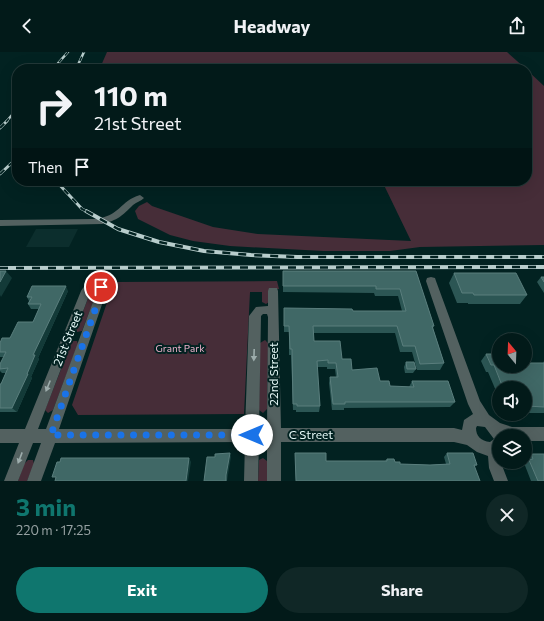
<!DOCTYPE html>
<html lang="en">
<head>
<meta charset="utf-8">
<style>
  :root { --surface:#021a19; --page:#102726; --text:#f1f3f6; --muted:#96a1a2; --line:#233838; --accent:#0f766e }
  body { margin:0; font-family:Commissioner,sans-serif; background:var(--page); color:var(--text); height:100vh; display:flex; flex-direction:column; font-size:15px; white-space:nowrap }
  * { box-sizing:border-box; margin:0 }
  p { font-size:13px; color:var(--muted) }
  .icon { flex:none; width:22px; height:22px; fill:none; stroke:currentColor; stroke-width:2; stroke-linecap:round; stroke-linejoin:round }
  .map { position:relative; height:429px; overflow:hidden }
  .panel { display:flex; flex-direction:column; background:var(--surface); flex:1 }
  .panel>* { flex:none }
  .hud { position:absolute; left:12px; top:12px; width:520px; height:122px; border-radius:16px; box-shadow:0 4px 16px #0002,0 0 0 1px var(--line); background:#021a19; color:var(--text); overflow:hidden }
  .needle { width:26px; rotate:341deg }
  .tools { position:absolute; left:492px; top:281px; display:grid; gap:8px }
  .tools a { display:grid; place-items:center; width:40px; height:40px; border-radius:50%; background:var(--surface); box-shadow:0 4px 16px #0002,0 0 0 1px var(--line); font-size:20px }
  .pin { position:absolute; display:grid; place-items:center; width:34px; height:34px; color:#fff; margin:-17px; border:2px solid #fff; border-radius:50%; box-shadow:0 1px 4px #0007 }
  .me { position:absolute; width:44px; margin:-22px; rotate:270deg; stroke-linejoin:round; filter:drop-shadow(0 0 3px #0008) }
  .turn { display:flex; align-items:center; gap:14px; height:84px; padding:0 16px; font-size:18px }
  .turn .icon { width:52px; height:52px; stroke-width:2.5 }
  .turn b { display:block; font-size:28px; line-height:34px }
  .then { display:flex; align-items:center; height:38px; padding:0 16px; background:#0003; gap:8px; font-size:15px }
  .round { display:grid; place-items:center; flex:none; width:42px; height:42px; border-radius:21px; background:var(--page) }
  .overview { display:flex; align-items:center; justify-content:space-between; height:68px; padding:0 16px }
  h1 { font-size:24px; font-weight:700; line-height:30px; color:var(--accent) }
  .action { display:flex; gap:8px; margin-top:auto; padding:8px 16px }
  .action a { flex:1; height:46px; border-radius:24px; background:var(--accent); color:#fff; font-size:16px; font-weight:700; line-height:46px; text-align:center }
  .action a+a { background:var(--page); color:var(--text) }
  header { display:flex; justify-content:space-between; align-items:center; height:52px; padding:0 16px; background:var(--surface); font-size:18px; font-weight:700 }
  .map>svg:first-child { display:block }
</style>
</head>
<body>
<header><svg class="icon" aria-label="back" viewBox="0 0 24 24"><path d="M15 5l-7 7 7 7"/></svg>Headway<svg class="icon" aria-label="share" viewBox="0 0 24 24"><path d="M12 15V3M7 8l5-5 5 5M5 13v7h14v-7"/></svg></header>
<div class="map">
<svg width="544" height="429" viewBox="0 0 544 429">
  <rect width="100%" height="100%" fill="#022221"/>
  <path fill="#0c2e2d" d="M36 177H78L69 195H26Z"/>
  <path fill="#462d38" d="M107 0H507L526 17 100 16Z
    M527 18 544 34V193L420 195 390 199H323L230 194 193 189 170 183 138 167 135 159 139 154 147 150 152 154 213 175 258 182 411 189 382 129H527Z
    M277 229 279 237H269V250L266 252 262 250V240H250L244 362 78 363 72 353 114 230Z
    M92 239 97 240 82 279 77 280 76 278 90 241Z
    M265 288 268 291 267 357 263 361 259 358 260 291Z
    M73 289H77L78 292 53 358 48 361 45 358 71 292Z
    M263 406 267 409V429H258L259 408Z
    M28 408H33L34 412 27 429H18L24 412Z"/>
  <g fill="none" stroke-linecap="round" stroke-linejoin="round">
    <path fill="#536160" fill-rule="evenodd" d="M140 143 144 146C141 149 137 150 133 153 122 164 118 168 102 172L0 174V168L93 167C121 165 119 149 140 143Z
      M431 225 435 226 436 229 480 349 489 363 500 371 512 375H544V389H525V384H499V410H503V416L508 429H494L489 416 488 404 477 400 467 393 454 390H281V429H267V390H259L258 429H244L245 390 55 391 41 429H27L41 391H33L18 429H4L19 391H0V377H25L81 239C87 228 101 227 107 238L59 377H245L249 264 256 255 268 254V239L269 236H277L278 239 281 376H454L462 378 464 368 473 362 468 352 426 229 427 226ZM94 239H97L46 377H38L90 241ZM263 262H267L268 265 267 377H259L261 264ZM477 374 485 375 494 387 490 390C481 389 476 384 476 376Z"/>
    <g stroke="#b8cdcc" stroke-width="2.5">
      <path id="rail-far2" d="M53 17 68 0
        M76 17 84 0
        M6 70 17 57"/>
    </g>
    <g stroke="#b8cdcc" stroke-width="3">
      <path id="rail-far1" d="M0 76 7 69
        M0 122 17 106
        M56 129 82 157 88 160"/>
    </g>
    <g stroke="#b8cdcc" stroke-width="4">
      <path id="rail" d="M86 159 118 177 159 190 204 199 251 203 297 205H544
        M0 216 544 215"/>
    </g>
    <use href="#rail-far2" stroke="#022221" stroke-width="1.5" stroke-dasharray="4.5" stroke-linecap="butt"/>
    <use href="#rail-far1" stroke="#022221" stroke-width="2" stroke-dasharray="6" stroke-linecap="butt"/>
    <use href="#rail" stroke="#022221" stroke-width="2.5" stroke-dasharray="8" stroke-linecap="butt"/>
  </g>
  <path fill="#2c5654" d="M283 219H416L434 274 433 276 444 311 440 318H417L412 300H400L395 281H314V289L342 307 352 318 390 334 409 335 412 329 455 350 450 355 344 356V358H332L329 331 330 325H336L335 317H327V315H317L320 354 319 360H296V358H293L291 303H289V280H284V256L353 259H402L398 244H375L374 241 283 240Z
    M454 221 527 243 520 252H468V251H457L449 231Z
    M541 225H544V241L537 230Z
    M68 239 38 306 39 307 31 325 32 326 17 360H0V332H1L6 321H2L0 319V312L4 305H0V291L10 286 33 270 39 257H31L28 252 29 249 27 245Z
    M486 302 526 311H543L544 309V361H525V336H499V346L488 320H486L481 309Z
    M406 310 416 317 413 321H405L404 315Z
    M295 401 326 409H385L387 407 400 412 430 413 446 412 444 405 447 401 477 413 474 415 480 429H296L295 405Z
    M531 402 544 429H531L524 411 527 409 526 406Z"/>
  <path fill="#133a38" d="M6 219 12 226 1 245 0 243V230Z
    M66 234 68 239 38 306 39 307 31 325 32 326 17 360 12 356 27 322 33 303Z
    M230 401 231 405 227 429H226V423Z
    M189 406 191 410 188 429H186Z"/>
  <path fill="#406866" stroke="#5a7e7d" d="M0 219H6L0 230Z
    M283 219H416L434 274H432L444 311 420 312 415 294H403L397 274H313L314 289H340L342 307H351L352 318 377 316 380 329H389L390 334 414 335 412 329H448L455 350H345V352H333L330 325H338L336 311H328V308L317 309 320 354H297V352H293L292 297H290L289 274H284V256L352 257 353 259H406L400 237H376V234H283Z
    M454 221H516L527 243H474L473 241H462Z
    M541 225H544V230Z
    M32 234H66L33 303H35L27 322H28L12 356H0V332H1L8 316 0 317V312L6 300H0V291L2 286H10L18 270H33L41 252H28L32 245H27Z
    M486 302H499V314H525V308L526 311H544V355L527 354 526 353H525V336H503L494 313H491Z
    M406 310H414L416 317H407Z
    M230 401 226 423V429H204L207 405H215V402Z
    M295 401H326V409H387V407H394L395 410H400V412L430 413 450 412 447 401H473L477 413H474L480 429H296Z
    M531 402H544V429H538L529 408 533 407Z
    M61 406H189L186 429H55L56 425H52L57 410H60Z"/>
  <defs><path id="oneway-solid" d="M-6-.8H1V-3.2L6.5 0L1 3.2V.8H-6Z"/></defs>
  <g fill="#9dadac">
    <use href="#oneway-solid" transform="translate(254 303) rotate(92)"/>
    <use href="#oneway-solid" transform="translate(48 334) rotate(112)"/>
    <use href="#oneway-solid" transform="translate(20 406) rotate(111)"/>
  </g>
  <g fill="none" stroke-linecap="round" stroke-linejoin="round">
    <path stroke="#1a73e8" stroke-width="7" stroke-dasharray="0 12.6" d="M101 235 102 238 51 383H252"/>
  </g>
  <g text-anchor="middle" dominant-baseline="central" stroke-width="4" stroke-linejoin="round" paint-order="stroke">
    <g font-size="10" fill="#f0b3cd" stroke="#022221">
      <text x="180" y="296">Grant Park</text>
    </g>
    <g font-size="12" fill="#e7f9f8" stroke="#022221">
      <text transform="translate(67 286) rotate(-68)">21st Street</text>
      <text transform="translate(273 322) rotate(-90)">22nd Street</text>
      <text x="311" y="382">C Street</text>
    </g>
  </g>
</svg>
<div class="tools">
<a><svg class="needle" viewBox="-14 -14 28 28"><path d="M0-13l5 13h-10z" fill="#e53935"/><path d="M0 13l5-13h-10z" fill="#96a1a2"/></svg></a>
<a><svg class="icon" aria-label="sound" viewBox="0 0 24 24"><path d="M4 9h4l5-4v14l-5-4H4zM17 9q2 3 0 6"/></svg></a>
<a><svg class="icon" aria-label="layers" viewBox="0 0 24 24"><path d="M12 4l9 5-9 5-9-5zM3 14l9 5 9-5"/></svg></a>
</div>
<div class="pin" style="left:101px;top:235px;background:#d93025"><svg class="icon" aria-label="arrive" viewBox="0 0 24 24"><path d="M6 21V4h12l-3 4 3 4H6"/></svg></div>
<svg class="me" style="left:252px;top:383px" viewBox="-20 -20 40 40"><circle r="19" fill="#fff"/><path d="M0-13L10 11 0 6-10 11z" fill="#1a73e8"/></svg>
<div class="hud">
<div class="turn"><svg class="icon" aria-label="right" viewBox="0 0 24 24"><path d="M7 20v-9h11M14 6l5 5-5 5"/></svg><div><b>110 m</b>21st Street</div></div>
<div class="then">Then<svg class="icon" aria-label="arrive" viewBox="0 0 24 24"><path d="M6 21V4h12l-3 4 3 4H6"/></svg></div>
</div>
</div>
<section class="panel">
<div class="overview"><div><h1>3 min</h1><p>220 m · 17:25</p></div><a class="round"><svg class="icon" aria-label="close" viewBox="0 0 24 24"><path d="M6 6l12 12M18 6L6 18"/></svg></a></div>
<div class="action"><a>Exit</a><a>Share</a></div>
</section>
</body>
</html>
